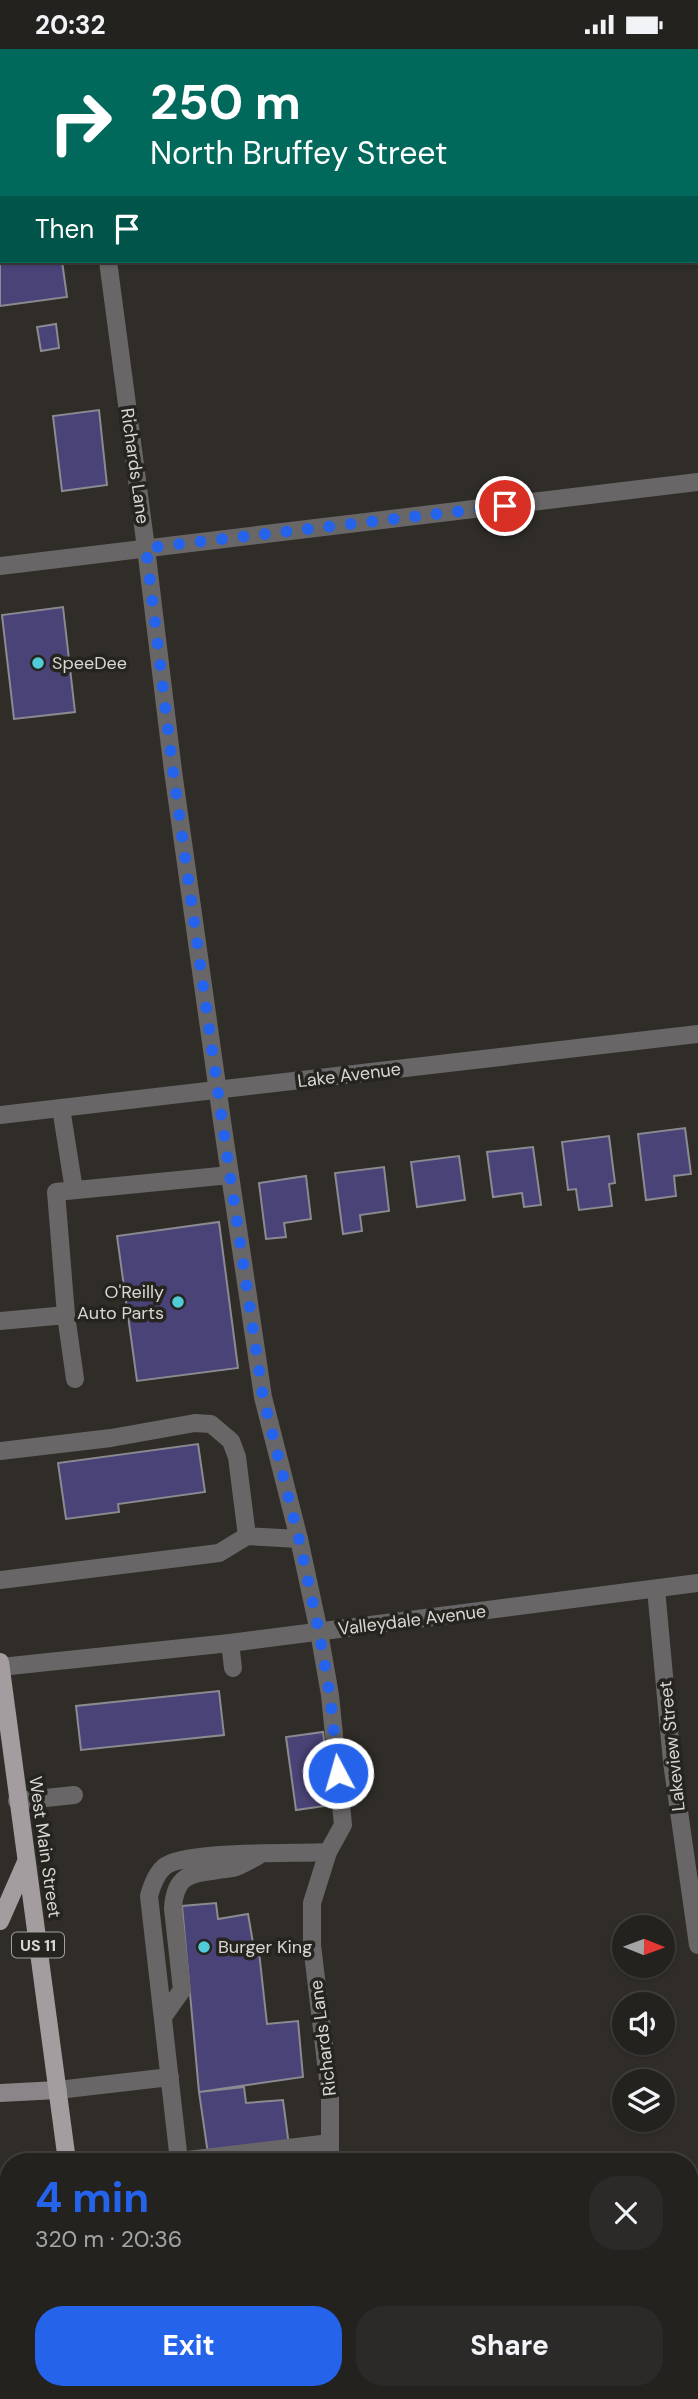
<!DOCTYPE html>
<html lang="en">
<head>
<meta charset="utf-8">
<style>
  :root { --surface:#24221f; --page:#2c2a28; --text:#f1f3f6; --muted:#a3a4a4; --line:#413f3d; --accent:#2563eb }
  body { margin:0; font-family:"DM Sans",sans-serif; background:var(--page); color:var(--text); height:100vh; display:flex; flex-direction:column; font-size:26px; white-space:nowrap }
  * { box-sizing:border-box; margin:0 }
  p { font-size:23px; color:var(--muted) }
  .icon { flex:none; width:38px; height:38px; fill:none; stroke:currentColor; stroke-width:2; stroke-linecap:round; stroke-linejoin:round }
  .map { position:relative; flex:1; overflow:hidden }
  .panel { position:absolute; left:0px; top:2104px; width:698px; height:247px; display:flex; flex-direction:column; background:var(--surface); border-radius:28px 28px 0 0; box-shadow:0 2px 5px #0004,0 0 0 2px var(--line) }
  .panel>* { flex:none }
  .banner { position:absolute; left:0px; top:0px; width:698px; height:214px; box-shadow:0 2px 5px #0004,0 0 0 2px var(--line); background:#00695c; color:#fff; overflow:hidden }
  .needle { width:46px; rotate:91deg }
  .fabs { position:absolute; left:612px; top:1866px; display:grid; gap:14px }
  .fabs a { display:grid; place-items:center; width:63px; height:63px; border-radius:50%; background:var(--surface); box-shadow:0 2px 5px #0004,0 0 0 2px var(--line); font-size:35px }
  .pin { position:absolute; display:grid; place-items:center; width:60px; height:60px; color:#fff; margin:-30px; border:4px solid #fff; border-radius:50%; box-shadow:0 2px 7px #0007 }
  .me { position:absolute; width:77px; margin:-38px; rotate:354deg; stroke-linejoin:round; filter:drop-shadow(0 0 5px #0008) }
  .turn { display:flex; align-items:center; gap:24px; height:147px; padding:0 35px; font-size:32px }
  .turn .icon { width:91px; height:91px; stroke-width:2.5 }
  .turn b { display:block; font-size:49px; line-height:60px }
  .then { display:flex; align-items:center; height:66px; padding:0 35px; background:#0003; gap:14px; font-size:26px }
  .round { display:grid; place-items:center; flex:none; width:74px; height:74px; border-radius:28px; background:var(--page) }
  .summary { display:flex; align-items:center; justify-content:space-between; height:119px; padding:0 35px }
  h1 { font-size:42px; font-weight:700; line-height:52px; color:var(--accent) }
  .action { display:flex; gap:14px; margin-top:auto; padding:14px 35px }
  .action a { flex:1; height:80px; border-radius:28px; background:var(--accent); color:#fff; font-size:28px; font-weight:700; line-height:80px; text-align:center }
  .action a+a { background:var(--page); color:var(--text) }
  .status { display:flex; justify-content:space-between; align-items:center; height:49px; padding:0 35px; background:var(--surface); direction:ltr }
  .status svg { height:19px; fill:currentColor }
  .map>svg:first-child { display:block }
</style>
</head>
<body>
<div class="status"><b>20:32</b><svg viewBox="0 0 49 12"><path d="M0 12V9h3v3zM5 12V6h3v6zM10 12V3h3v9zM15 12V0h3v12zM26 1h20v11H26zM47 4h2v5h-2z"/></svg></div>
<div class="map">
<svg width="698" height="2350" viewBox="0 0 698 2350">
  <defs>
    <pattern id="grass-tufts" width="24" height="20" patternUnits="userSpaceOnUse" patternTransform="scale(1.75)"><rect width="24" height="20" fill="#2b4211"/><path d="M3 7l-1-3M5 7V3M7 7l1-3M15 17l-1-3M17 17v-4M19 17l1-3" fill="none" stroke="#495d33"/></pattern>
    <pattern id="water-ripples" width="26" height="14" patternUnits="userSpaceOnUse" patternTransform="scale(1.75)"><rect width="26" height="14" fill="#206170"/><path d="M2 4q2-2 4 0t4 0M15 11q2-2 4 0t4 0" fill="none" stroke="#407784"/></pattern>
  </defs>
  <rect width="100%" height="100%" fill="#302d29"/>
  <path fill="url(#grass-tufts)" d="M698 2253V2350H114L113 2342H690V2254Z"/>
  <path fill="url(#water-ripples)" d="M283 2342H441L453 2350H184Z"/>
  <path fill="#4a4377" stroke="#8a8a90" stroke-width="2" d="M0 131H2V212H62L67 248 0 257Z
    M56 275 59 299 41 302 37 278Z
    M99 361 107 436 62 442 53 367Z
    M63 558 75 663 14 670 2 566Z
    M685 1079 691 1125 674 1127 676 1147 646 1151 638 1085Z
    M609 1087 615 1134 609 1135 612 1157 579 1161 576 1140 568 1141 562 1093Z
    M533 1098 541 1156 524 1158 522 1144 493 1148 487 1103Z
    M459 1107 465 1151 417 1158 411 1113Z
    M384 1118 389 1162 360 1166 362 1182 343 1185 335 1124Z
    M306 1127 311 1170 284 1174 286 1188 266 1190 259 1134Z
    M219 1173 238 1319 137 1332 117 1187Z
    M198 1395 205 1443 118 1455 119 1463 66 1470 58 1414Z
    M219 1642 224 1686 81 1701 76 1657Z
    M323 1683 332 1756 296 1761 286 1688Z
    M216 1854 218 1870 248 1865 253 1894H258L267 1975 298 1972 303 2028 199 2043 182 1857Z
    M244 2038 246 2054 283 2051 291 2112H209L199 2043Z"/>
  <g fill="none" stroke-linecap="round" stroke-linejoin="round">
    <path stroke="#83807d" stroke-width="4.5" stroke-dasharray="3.5 3.5" stroke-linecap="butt" d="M472 2342 485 2350
      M675 2342 689 2350
      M173 2350 176 2346 196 2342
      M523 2350 530 2342"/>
    <path stroke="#696667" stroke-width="18" d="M2 40V53
      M0 113H2
      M61 1059 74 1141
      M66 1266 75 1330
      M0 1272 66 1266 56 1143 230 1126
      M0 1402 111 1389 195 1374 211 1375 231 1392 237 1408 247 1487 219 1504 0 1531
      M247 1487 299 1490
      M230 1594 233 1619
      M17 1752 74 1746
      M163 1968 182 1941 173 1860C175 1818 200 1825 233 1819 241 1817 250 1811 258 1807
      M58 2041 170 2028
      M179 2112 149 1847C152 1836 156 1825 164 1818 183 1801 297 1805 328 1803
      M179 2112 330 2094"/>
    <path stroke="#696667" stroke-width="18" d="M82 0V2
      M108 212 146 499 173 722 223 1079 263 1348 299 1490 319 1583 330 1646 343 1776 328 1803 312 1854V1896L330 2047V2112
      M0 517 698 433
      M0 1066 698 985
      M656 1540 672 1713 698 1896
      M0 1618 230 1594 698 1534
      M690 2207 698 2206"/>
    <path stroke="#8a8588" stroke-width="18" d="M0 2044 58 2041"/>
    <path stroke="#a39da0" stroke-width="18" d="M0 1613 67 2112
      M0 1872 26 1813
      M95 2342 96 2350"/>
  </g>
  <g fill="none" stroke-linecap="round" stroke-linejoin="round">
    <path stroke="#2563eb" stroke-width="12" stroke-dasharray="0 21.6" d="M338 1724 330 1646 319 1583 299 1490 263 1348 223 1079 173 722 146 499 505 457"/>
  </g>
  <g fill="#52cbd8" stroke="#26241f" stroke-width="2.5">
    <circle cx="38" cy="614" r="7"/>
    <circle cx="178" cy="1253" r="7"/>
    <circle cx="204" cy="1898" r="7"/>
  </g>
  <g text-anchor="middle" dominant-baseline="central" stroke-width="7" stroke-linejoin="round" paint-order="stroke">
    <rect fill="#26241f" stroke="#a3a19e" stroke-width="2" x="12" y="1883.5" width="52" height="25" rx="5"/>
    <g font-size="16" font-weight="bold" fill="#d9d7d4">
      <text x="38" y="1896">US 11</text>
    </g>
    <g font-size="18" fill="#d9d7d4" stroke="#26241f">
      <text transform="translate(135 417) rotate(82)">Richards Lane</text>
      <text transform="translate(349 1026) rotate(-7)">Lake Avenue</text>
      <text transform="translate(412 1571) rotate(-7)">Valleydale Avenue</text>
      <text transform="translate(672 1697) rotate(-96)">Lakeview Street</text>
      <text transform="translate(45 1798) rotate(82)">West Main Street</text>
      <text transform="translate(323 1989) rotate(-97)">Richards Lane</text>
    </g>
    <g font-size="18" fill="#d9d7d4" stroke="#26241f" text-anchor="start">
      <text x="52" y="614">SpeeDee</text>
      <text x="164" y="1243" text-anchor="end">O'Reilly<tspan x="164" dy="21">Auto Parts</tspan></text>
      <text x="218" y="1898">Burger King</text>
    </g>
  </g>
</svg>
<div class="fabs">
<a><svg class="needle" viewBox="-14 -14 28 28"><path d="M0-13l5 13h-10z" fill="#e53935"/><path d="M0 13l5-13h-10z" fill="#a3a4a4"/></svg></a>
<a><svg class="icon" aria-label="sound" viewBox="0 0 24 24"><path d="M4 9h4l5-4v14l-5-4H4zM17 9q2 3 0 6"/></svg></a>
<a><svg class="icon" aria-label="layers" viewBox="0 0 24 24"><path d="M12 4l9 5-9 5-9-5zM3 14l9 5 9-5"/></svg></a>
</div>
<div class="pin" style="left:505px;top:457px;background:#d93025"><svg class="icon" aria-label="arrive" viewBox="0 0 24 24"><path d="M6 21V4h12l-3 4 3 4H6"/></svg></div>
<svg class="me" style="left:338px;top:1724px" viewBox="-20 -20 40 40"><circle r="17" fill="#2563eb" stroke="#fff" stroke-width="3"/><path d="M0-11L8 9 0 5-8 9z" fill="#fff"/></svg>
<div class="banner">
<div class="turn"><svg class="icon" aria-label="right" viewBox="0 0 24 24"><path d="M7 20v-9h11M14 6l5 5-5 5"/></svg><div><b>250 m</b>North Bruffey Street</div></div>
<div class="then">Then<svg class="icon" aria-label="arrive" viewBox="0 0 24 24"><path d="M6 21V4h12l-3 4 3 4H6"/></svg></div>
</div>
<section class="panel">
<div class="summary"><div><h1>4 min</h1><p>320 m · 20:36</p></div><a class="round"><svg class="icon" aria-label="close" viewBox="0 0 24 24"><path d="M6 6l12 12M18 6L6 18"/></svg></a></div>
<div class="action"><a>Exit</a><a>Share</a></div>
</section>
</div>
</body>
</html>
